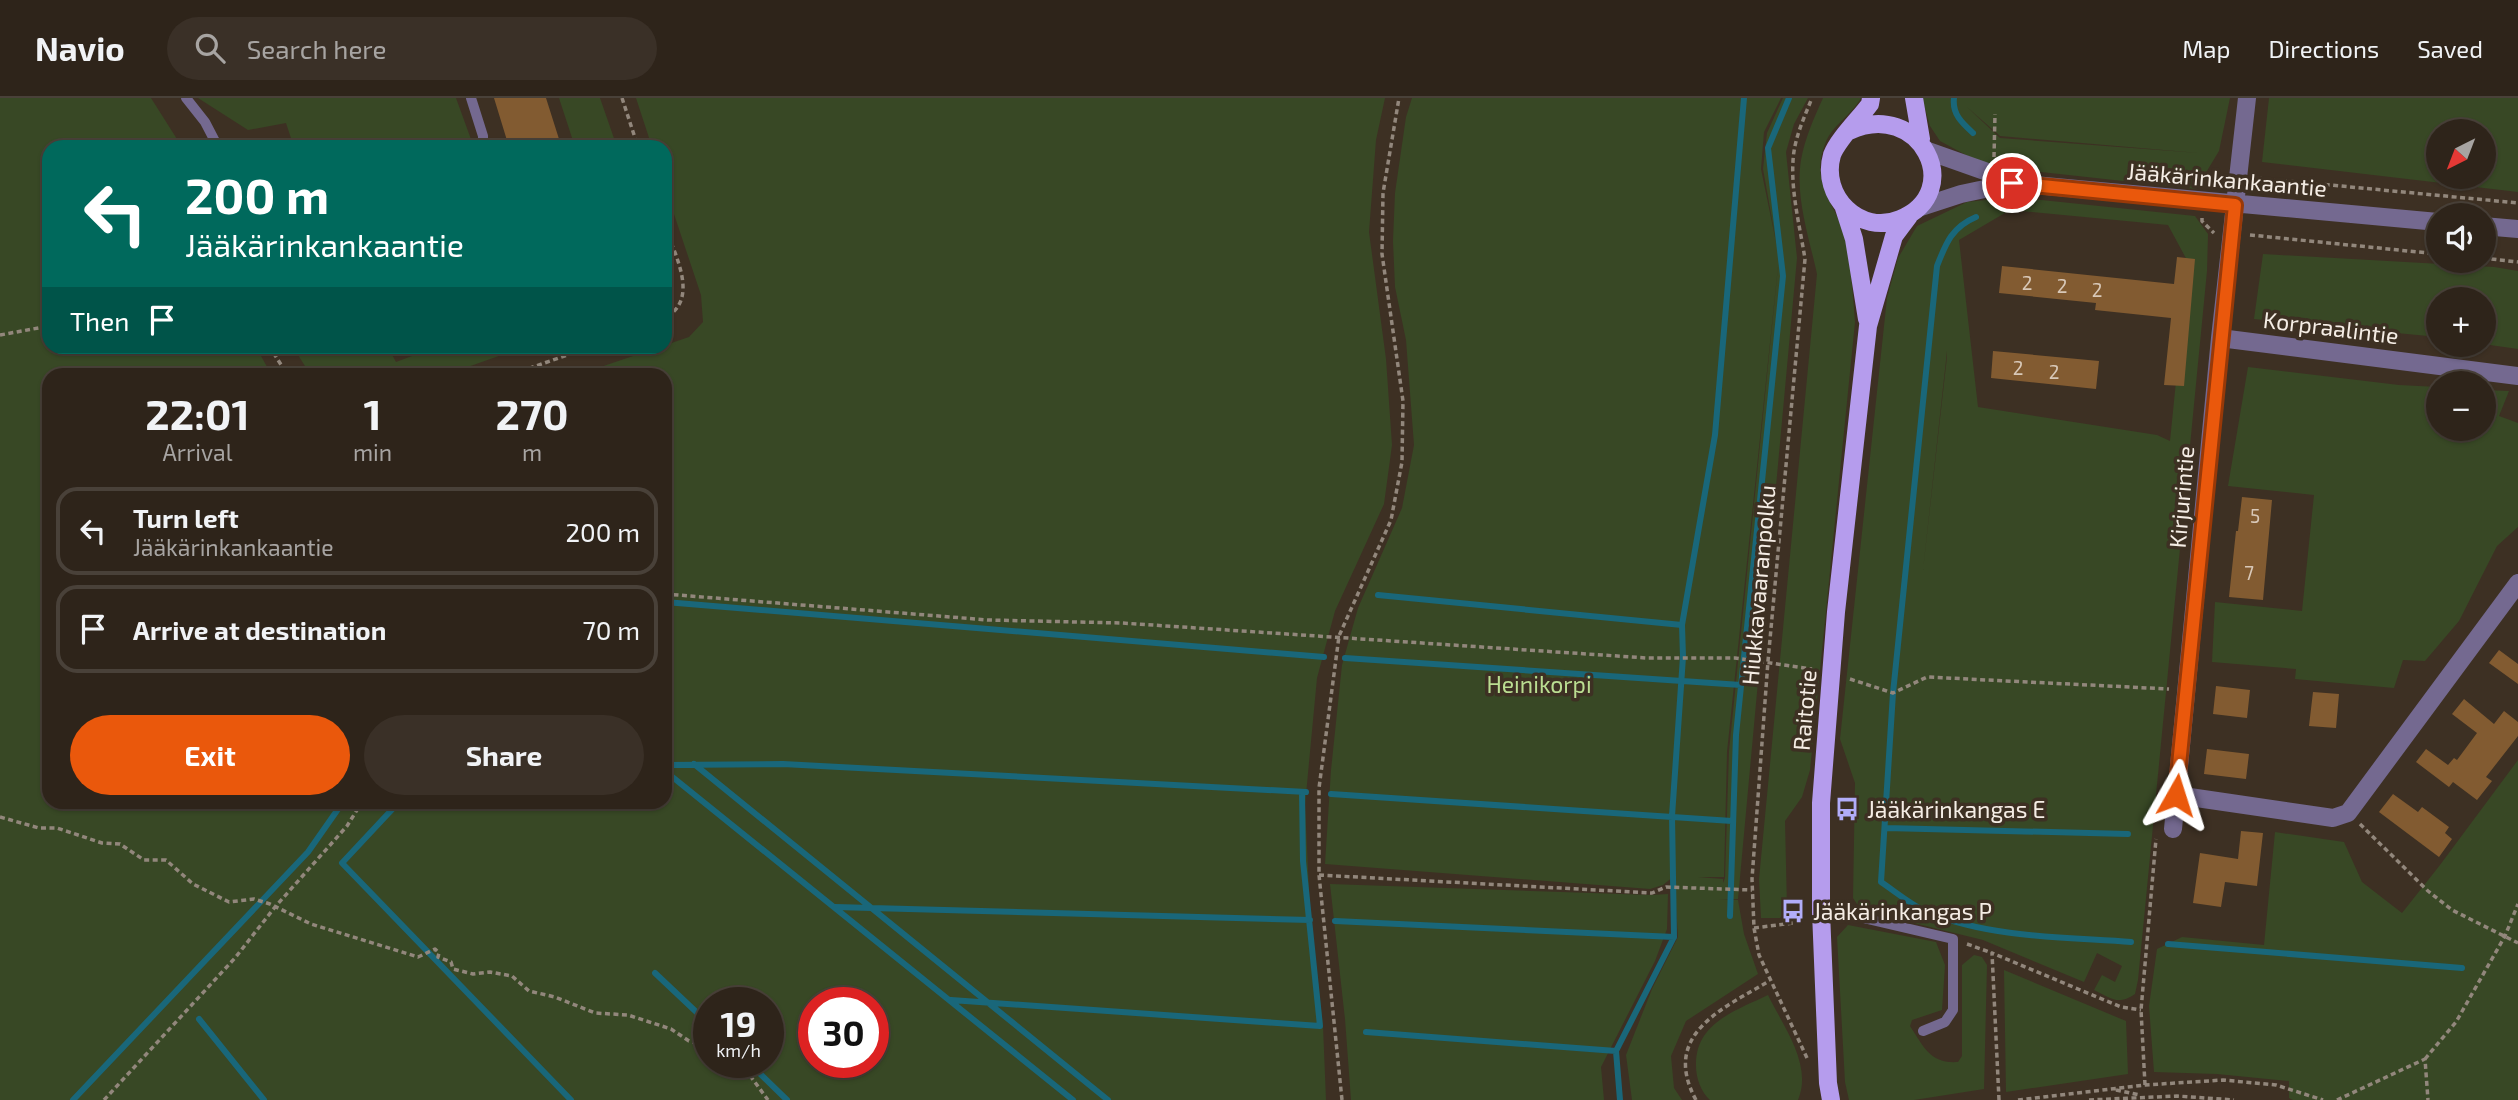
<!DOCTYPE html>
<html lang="en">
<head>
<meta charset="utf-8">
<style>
  :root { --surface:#2e241a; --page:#3a3027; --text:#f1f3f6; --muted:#a7a4a2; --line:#494139; --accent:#ea580c }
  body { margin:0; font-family:"Exo 2",sans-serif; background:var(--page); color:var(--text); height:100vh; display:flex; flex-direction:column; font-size:26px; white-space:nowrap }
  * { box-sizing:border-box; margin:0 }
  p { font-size:23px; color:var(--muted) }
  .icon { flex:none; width:38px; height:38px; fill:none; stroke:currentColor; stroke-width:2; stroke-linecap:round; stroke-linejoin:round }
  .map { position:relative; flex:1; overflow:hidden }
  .drawer { position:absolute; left:42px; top:270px; width:630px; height:441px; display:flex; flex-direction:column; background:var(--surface); border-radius:21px; box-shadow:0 2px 5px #0004,0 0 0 2px var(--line) }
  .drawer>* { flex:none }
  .hud { position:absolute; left:42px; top:42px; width:630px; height:214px; border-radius:21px; box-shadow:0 2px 5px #0004,0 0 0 2px var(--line); background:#00695c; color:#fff; overflow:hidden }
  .needle { width:46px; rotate:222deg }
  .controls { position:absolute; left:2426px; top:21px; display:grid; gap:14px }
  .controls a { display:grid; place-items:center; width:70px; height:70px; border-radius:50%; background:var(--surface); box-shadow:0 2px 5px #0004,0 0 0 2px var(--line); font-size:35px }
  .speed { position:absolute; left:693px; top:889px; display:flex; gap:14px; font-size:35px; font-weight:700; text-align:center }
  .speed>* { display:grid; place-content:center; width:91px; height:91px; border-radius:50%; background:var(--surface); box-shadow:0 2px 5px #0004,0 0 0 2px var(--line); line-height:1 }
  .speed small { font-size:18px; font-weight:400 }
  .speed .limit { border:10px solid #d22; background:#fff; color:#111 }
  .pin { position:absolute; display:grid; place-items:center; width:60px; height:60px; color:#fff; margin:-30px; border:4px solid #fff; border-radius:50%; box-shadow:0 2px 7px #0007 }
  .me { position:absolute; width:77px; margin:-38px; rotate:6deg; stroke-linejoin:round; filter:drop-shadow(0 0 5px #0008) }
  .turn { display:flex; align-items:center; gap:24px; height:147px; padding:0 28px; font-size:32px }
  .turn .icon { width:91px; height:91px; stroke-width:2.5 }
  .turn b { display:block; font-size:49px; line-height:60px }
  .then { display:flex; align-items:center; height:66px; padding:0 28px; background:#0003; gap:14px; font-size:26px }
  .eta { display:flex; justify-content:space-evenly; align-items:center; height:119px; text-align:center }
  .eta b { font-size:42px; font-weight:700; line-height:49px }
  .action { display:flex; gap:14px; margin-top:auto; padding:14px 28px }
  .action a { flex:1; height:80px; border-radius:42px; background:var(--accent); color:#fff; font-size:28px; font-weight:700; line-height:80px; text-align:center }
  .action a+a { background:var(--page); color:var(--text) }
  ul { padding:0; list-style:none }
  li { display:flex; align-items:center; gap:21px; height:88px; margin:0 14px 10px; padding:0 14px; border:4px solid var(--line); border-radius:21px }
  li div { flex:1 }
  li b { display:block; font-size:26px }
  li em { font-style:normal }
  header { display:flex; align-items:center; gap:42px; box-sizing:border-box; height:98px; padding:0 35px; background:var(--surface); border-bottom:2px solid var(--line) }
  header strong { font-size:33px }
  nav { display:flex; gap:38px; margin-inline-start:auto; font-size:24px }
  .search { width:490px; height:63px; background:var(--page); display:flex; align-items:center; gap:18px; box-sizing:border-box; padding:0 24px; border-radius:38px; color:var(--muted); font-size:26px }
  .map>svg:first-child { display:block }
</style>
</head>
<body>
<header>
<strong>Navio</strong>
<div class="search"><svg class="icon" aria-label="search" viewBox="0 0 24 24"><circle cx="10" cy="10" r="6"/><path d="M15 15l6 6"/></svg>Search here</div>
<nav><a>Map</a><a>Directions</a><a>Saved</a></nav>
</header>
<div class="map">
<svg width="2518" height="1002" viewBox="0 0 2518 1002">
  <rect width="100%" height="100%" fill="#3d3023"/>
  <path fill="#384825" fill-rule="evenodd" d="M0 0H151L182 49H49V248L256 249 271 276H49V704H665V276H580L689 239 703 224 701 197 665 89V49H652L636 0H1385L1376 42 1369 134 1386 261 1392 347 1384 406 1335 513 1317 580 1305 707 1310 813 1323 928 1326 1002H0ZM709 905H768V964H709ZM814 905H873V964H814Z
    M198 0H456L472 44 471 49H294L286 25 248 32Z
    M559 0H600L617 49H575Z
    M1412 0H1781L1764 34 1761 71 1777 149 1763 71 1767 35 1783 0H1808L1794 26 1786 54 1797 160 1738 801H1719L1738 802 1744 836 1758 876 1686 923 1671 958 1674 990 1682 1002H1632L1626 957 1652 891 1678 839 1674 778 1663 787 1650 791 1325 766 1331 672 1342 567 1358 510 1402 410 1414 347 1406 242 1395 189 1393 143 1395 95 1406 19ZM1779 159 1729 653 1725 780 1723 785V781L1698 779H1724L1727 654Z
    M1823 0H1861C1851 18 1832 27 1825 46 1809 87 1838 107 1846 143 1851 170 1853 197 1855 224L1810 672 1802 699 1785 723 1787 811 1780 820H1761L1759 781 1817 176C1809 139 1795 99 1801 62 1805 40 1814 20 1823 0Z
    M1922 0H2230L2219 53 2196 91 2014 71 1979 64 1940 43 1930 28ZM1967 9 2000 38 2199 55 2000 40Z
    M2269 0H2518V94L2262 64ZM2438 33H2483V79H2438Z
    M2014 99 2195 118 2208 136 2207 173 2138 882 2135 896C2118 908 2111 900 2094 892L2102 877 2115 884 2122 868 2097 855 2084 884 1983 842 1861 812 1853 800 1855 685 1840 641 1887 200 1898 160 1917 128 1967 104ZM2010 112 2168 127 2188 164 2170 343 2157 337 1978 309 1959 142ZM1947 253V259L1923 472Z
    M2263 156 2494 169 2518 173V251L2483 246V201H2438V239L2254 221Z
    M293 249H388L396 264 436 249H524L448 276H310Z
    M2248 269 2399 287 2438 289V331H2483V292L2509 293 2499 318 2518 325V429L2497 448 2459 523 2425 563 2403 562 2394 590 2295 581 2296 571 2212 564 2215 504 2302 513 2314 397 2228 388Z
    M2518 662V1002H2293L2289 1000V983L2217 976 2154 974 2149 908 2157 851 2182 839 2264 847 2275 734 2344 744 2362 784 2402 815 2440 767Z
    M1330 786 1651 797 1668 796 1667 831 1655 863 1601 969 1604 1002H1351L1345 921Z
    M1848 827 1936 844 1945 867 1942 912 1912 922 1910 928C1924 949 1930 966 1958 964L1962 958V867L1974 857 1982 859 1987 867 1984 991 1914 1002H1849L1845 984 1837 839Z
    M2004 872 2126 923 2128 976 2006 994Z
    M1768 897C1783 928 1813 967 1798 1002H1710C1701 994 1696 980 1696 968 1695 925 1735 913 1768 897Z"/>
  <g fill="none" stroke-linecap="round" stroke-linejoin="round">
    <path stroke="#19677a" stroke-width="6" d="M1954 0C1952 16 1962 25 1973 35
      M1976 119C1952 129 1946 145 1937 168L1893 595 1881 784C1896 794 1911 807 1927 814 1990 840 2064 839 2131 844
      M1378 497 1682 527
      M665 504 1324 559
      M1345 560 1741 587
      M694 666 1108 1002
      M665 667 783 666 1306 694
      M665 673 1073 1002
      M1331 696 1732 723
      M399 704 342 765 571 1002
      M1886 730 2128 736
      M835 809 1310 822
      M1730 818 1736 637 1783 178 1768 50 1789 0
      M1335 823 1674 839
      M2168 846 2462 870
      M655 875 709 926
      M951 902 1320 928 1303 763 1302 694
      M199 921 264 1002
      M1366 934 1616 953
      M748 964 787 1002
      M73 1002 308 754 343 704
      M1620 1002 1616 953 1674 839 1672 718 1683 559 1682 527 1715 337 1744 0"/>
  </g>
  <path fill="#825b31" d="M494 0H546L559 41 531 49H509Z
    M2177 159 2195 161 2184 288 2164 287 2171 220 2095 212 2096 205 1999 195 2002 168 2174 186Z
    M1993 253 2099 263 2096 291 1991 280Z
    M2242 399 2272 402 2263 502 2229 499 2236 433H2238Z
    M2499 552 2518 566V586L2489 565Z
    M2216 588 2250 592 2247 620 2213 616Z
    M2313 594 2339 596 2336 630 2309 628Z
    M2464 601 2494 626 2504 613 2518 624V638L2486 679 2492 683 2477 702 2453 684 2449 689 2416 664 2426 651 2448 667 2454 660 2457 662 2477 635 2452 616Z
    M2207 651 2249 656 2246 681 2204 676Z
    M2393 696 2418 714 2422 709 2449 729 2445 735 2452 741 2439 759 2379 714Z
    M2241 733 2263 735 2257 788 2225 784 2221 809 2193 805 2200 755 2238 761Z"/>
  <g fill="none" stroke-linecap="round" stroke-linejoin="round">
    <path stroke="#92877c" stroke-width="3.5" stroke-dasharray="5 3.5" stroke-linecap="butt" d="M622 0 638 49
      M1994 59 1995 16
      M2257 80 2518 105
      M2207 85 2211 78 2219 74
      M2202 120V123L2214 135
      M665 129C675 157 700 201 665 220
      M2250 137 2438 156
      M2483 160 2518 164
      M0 237 49 228
      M269 248 287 276
      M513 276 593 248
      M665 496 988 522 1122 525 1647 560H1735L1812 571
      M1850 581 1893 595 1927 579 2169 591
      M0 719 39 730H57L102 745 120 746 144 762H166L193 786 229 804 254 801 270 806 311 826 418 859 435 851 439 855 438 859 451 864 453 871 473 876 490 874 512 878 529 893 555 899 595 915 628 917 671 931 689 943 709 949
      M2360 726 2428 793 2452 812 2518 845
      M1319 777 1652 795 1666 789 1752 792
      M1754 830 1793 825
      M1967 846 1992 855
      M1807 960 1759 857 1754 830 1752 781 1768 563 1805 161C1800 129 1791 95 1793 63 1794 41 1804 20 1812 0
      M2425 961 2456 924 2505 838 2518 806
      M740 964 768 1002
      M2145 987 2141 912 2156 741
      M2116 992 2140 997
      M104 1002 235 860 275 809 347 728 362 704
      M1342 1002 1319 777V690L1339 538 1391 422 1402 364 1403 303 1382 156 1383 95 1399 0
      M1696 1002C1660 936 1724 910 1769 883
      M1999 1002 1992 855 2121 909 2141 912
      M2018 1002 2145 987 2223 982 2276 987 2323 1002
      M2089 1002 2177 998 2234 1002
      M2337 1002 2425 961 2428 1002"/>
    <path stroke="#746990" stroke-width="10" d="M186 0 205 24 218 49
      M471 0 483 38V49
      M1821 814 1846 816 1953 841V912L1945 924 1923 933"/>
    <path stroke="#746990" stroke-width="18" d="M1928 53 1993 76 2013 85
      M1918 110 1961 96 2013 85 2438 124
      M2483 128 2518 131
      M2220 240 2518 278
      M2176 697 2333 720 2348 715 2518 485
      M2173 731 2220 240 2247 0"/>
    <path stroke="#b59ced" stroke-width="18" d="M1914 0 1921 41
      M1849 33C1920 0 1967 94 1900 121 1860 138 1820 98 1832 57 1838 41 1859 21 1870 6L1871 0
      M1844 110 1854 141 1867 221
      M1831 1002 1828 985 1821 814V705L1836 514 1868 228 1894 138 1909 118"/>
  </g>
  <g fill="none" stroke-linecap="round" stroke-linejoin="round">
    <g stroke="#983908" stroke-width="18">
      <path id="route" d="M2012 85 2235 107 2176 697"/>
    </g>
    <use href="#route" stroke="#ea580c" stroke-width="12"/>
  </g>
  <defs>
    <g id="bus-bare" transform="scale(1.89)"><path d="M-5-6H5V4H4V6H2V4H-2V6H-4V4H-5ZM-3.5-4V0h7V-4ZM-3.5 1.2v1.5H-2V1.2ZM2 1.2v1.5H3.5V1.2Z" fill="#b2adf9" stroke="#3d3023" stroke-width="2.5" paint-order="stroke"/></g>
  </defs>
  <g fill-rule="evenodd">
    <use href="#bus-bare" x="1847" y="711"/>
    <use href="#bus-bare" x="1793" y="813"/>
  </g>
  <g text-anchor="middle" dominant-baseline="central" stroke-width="7" stroke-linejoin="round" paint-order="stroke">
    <g font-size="19" fill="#d8c8b8">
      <text x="2027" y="184">2</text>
      <text x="2062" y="187">2</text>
      <text x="2097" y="191">2</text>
      <text x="2018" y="269">2</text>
      <text x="2054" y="273">2</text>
      <text x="2255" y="417">5</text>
      <text x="2249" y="474">7</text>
    </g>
    <g font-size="23" fill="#f5ede5" stroke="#3d3023">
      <text transform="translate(2227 81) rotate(5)">Jääkärinkankaantie</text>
      <text transform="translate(2331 229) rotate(7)">Korpraalintie</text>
      <text transform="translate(2181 399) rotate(-85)">Kirjurintie</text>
      <text transform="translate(1758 487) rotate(-85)">Hiukkavaaranpolku</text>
      <text transform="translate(1804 612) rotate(-85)">Raitotie</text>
    </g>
    <g font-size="23" fill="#badd91" stroke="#3d3023">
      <text x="1539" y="586">Heinikorpi</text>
    </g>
    <g font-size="23" fill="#f5ede5" stroke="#3d3023" text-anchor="start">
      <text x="1867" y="711">Jääkärinkangas E</text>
      <text x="1813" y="813">Jääkärinkangas P</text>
    </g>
  </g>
</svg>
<div class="controls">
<a><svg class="needle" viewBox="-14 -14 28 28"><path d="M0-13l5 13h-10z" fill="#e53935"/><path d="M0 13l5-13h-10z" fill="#a7a4a2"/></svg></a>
<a><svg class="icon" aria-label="sound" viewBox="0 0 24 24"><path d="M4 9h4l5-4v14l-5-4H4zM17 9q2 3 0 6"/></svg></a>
<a>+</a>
<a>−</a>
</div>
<div class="speed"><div>19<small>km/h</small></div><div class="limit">30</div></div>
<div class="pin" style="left:2012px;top:85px;background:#d93025"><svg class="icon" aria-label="arrive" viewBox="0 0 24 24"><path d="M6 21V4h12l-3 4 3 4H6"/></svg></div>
<svg class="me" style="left:2176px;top:697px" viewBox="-20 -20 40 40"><path d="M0-17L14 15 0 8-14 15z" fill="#ea580c" stroke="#fff" stroke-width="4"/></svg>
<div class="hud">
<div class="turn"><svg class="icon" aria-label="left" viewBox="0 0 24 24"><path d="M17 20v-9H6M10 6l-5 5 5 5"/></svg><div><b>200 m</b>Jääkärinkankaantie</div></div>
<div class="then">Then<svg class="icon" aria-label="arrive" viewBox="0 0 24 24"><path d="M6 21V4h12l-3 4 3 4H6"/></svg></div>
</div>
<section class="drawer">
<div class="eta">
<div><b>22:01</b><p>Arrival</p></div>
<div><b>1</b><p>min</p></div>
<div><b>270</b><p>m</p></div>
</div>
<ul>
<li><svg class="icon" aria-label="left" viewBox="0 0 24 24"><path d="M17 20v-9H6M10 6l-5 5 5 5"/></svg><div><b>Turn left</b><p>Jääkärinkankaantie</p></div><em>200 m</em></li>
<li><svg class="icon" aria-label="arrive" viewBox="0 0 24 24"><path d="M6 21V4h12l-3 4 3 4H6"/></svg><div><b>Arrive at destination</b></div><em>70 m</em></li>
</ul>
<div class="action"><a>Exit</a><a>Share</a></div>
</section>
</div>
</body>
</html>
